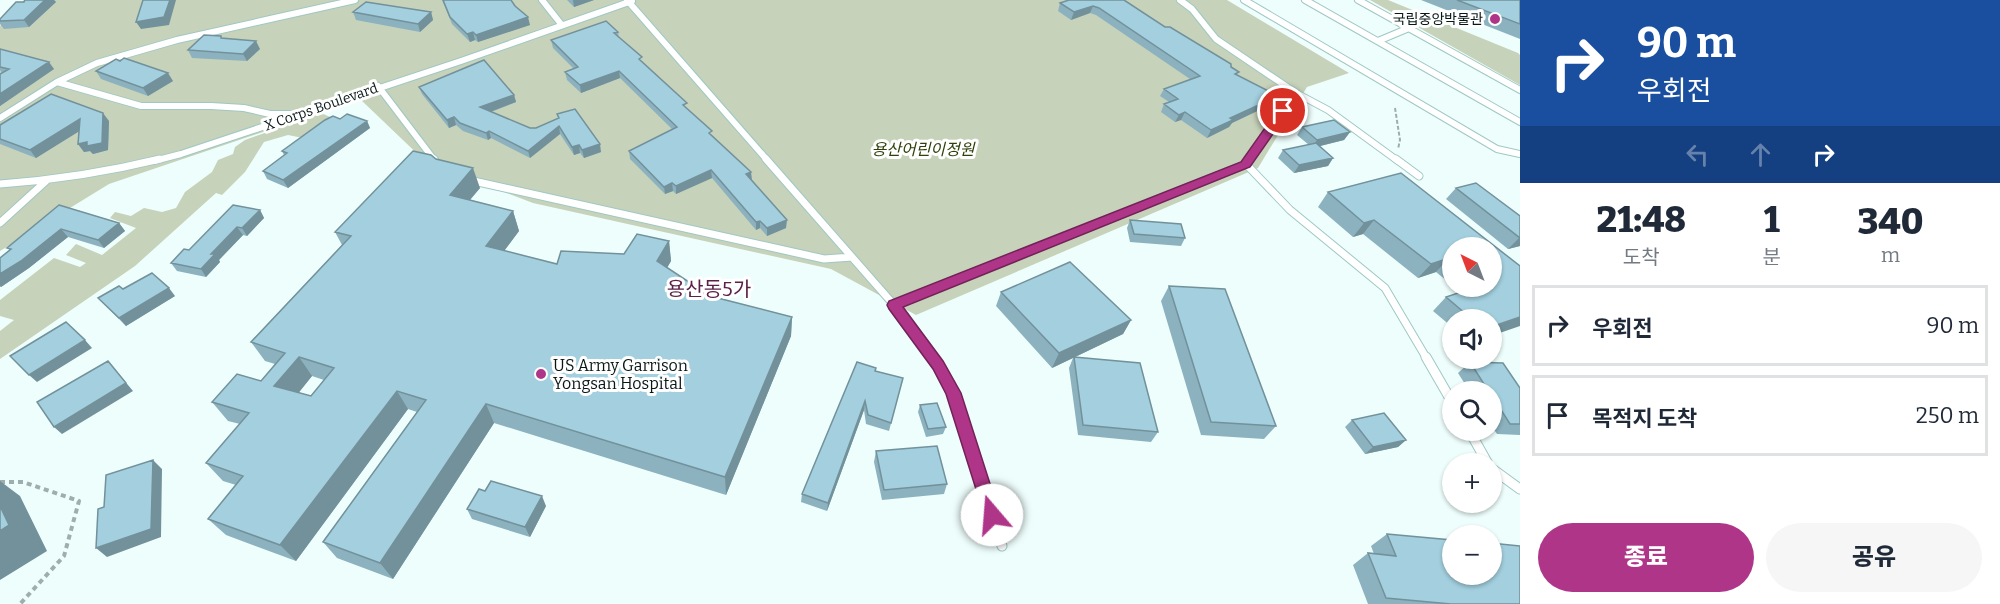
<!DOCTYPE html>
<html lang="ko">
<head>
<meta charset="utf-8">
<style>
  :root { --surface:#fff; --page:#f6f6f7; --text:#1f2937; --muted:#747a83; --line:#e0e1e3; --accent:#af3588 }
  body { margin:0; font-family:Bitter,"Noto Sans KR",serif; background:var(--page); color:var(--text); height:100vh; display:flex; flex-direction:column; font-size:22px; white-space:nowrap }
  * { box-sizing:border-box; margin:0 }
  p { font-size:20px; color:var(--muted) }
  .icon { flex:none; width:33px; height:33px; fill:none; stroke:currentColor; stroke-width:2; stroke-linecap:round; stroke-linejoin:round }
  .map { position:relative; flex:1; overflow:hidden }
  .sheet { display:flex; flex-direction:column; background:var(--surface); width:480px }
  .sheet>* { flex:none }
  .banner { background:#1a4fa0; color:#fff; overflow:hidden }
  .needle { width:39px; rotate:318deg }
  .tools { position:absolute; left:1442px; top:237px; display:grid; gap:12px }
  .tools a { display:grid; place-items:center; width:60px; height:60px; border-radius:50%; background:var(--surface); box-shadow:0 2px 4px #0004; font-size:30px }
  .pin { position:absolute; display:grid; place-items:center; width:51px; height:51px; color:#fff; margin:-26px; border:3px solid #fff; border-radius:50%; box-shadow:0 2px 6px #0007 }
  .me { position:absolute; width:66px; margin:-33px; rotate:342deg; stroke-linejoin:round; filter:drop-shadow(0 0 4px #0008) }
  .turn { display:flex; align-items:center; gap:21px; height:126px; padding:0 18px; font-size:27px }
  .turn .icon { width:78px; height:78px; stroke-width:2.5 }
  .turn b { display:block; font-size:42px; line-height:51px }
  .lanes { display:flex; align-items:center; height:57px; padding:0 18px; background:#0003; justify-content:center; gap:30px; direction:ltr }
  .lanes .off { opacity:.35 }
  .eta { display:flex; justify-content:space-evenly; align-items:center; height:102px; text-align:center }
  .eta b { font-size:36px; font-weight:800; line-height:42px }
  .cta { display:flex; gap:12px; margin-top:auto; padding:12px 18px }
  .cta a { flex:1; height:69px; border-radius:36px; background:var(--accent); color:#fff; font-size:24px; font-weight:800; line-height:69px; text-align:center }
  .cta a+a { background:var(--page); color:var(--text) }
  ul { padding:0; list-style:none }
  li { display:flex; align-items:center; gap:18px; height:81px; margin:0 12px 9px; padding:0 6px; border:3px solid var(--line); border-radius:0px }
  li div { flex:1 }
  li b { display:block; font-size:22px }
  li em { font-style:normal }
  main { display:flex; flex:1; min-height:0 }
  .map>svg:first-child { display:block }
</style>
</head>
<body>
<main>
<div class="map">
<svg width="1520" height="604" viewBox="0 0 1520 604">
  <rect width="100%" height="100%" fill="#eefefc"/>
  <path fill="#c6d2b9" d="M24 0H1227L1349 73 1307 87 1258 168 916 315 831 269 533 203 427 163 360 99 109 184 0 251V26Z
    M1370 0H1388L1518 53 1520 55V85Z
    M321 113 337 120 303 138 288 135 264 142 245 172 222 195 216 193 135 266 0 359V331L14 320 0 316V300L54 258 80 267 86 263 66 255 76 244 102 255 136 228 110 218 115 212 131 216 144 208 162 212 176 208 185 192 212 172 218 160 233 154 235 147 245 140Z"/>
  <g fill="none" stroke-linecap="round" stroke-linejoin="round">
    <g stroke="#9fc8c4" stroke-width="8">
      <path id="lane-far2" d="M542 0 561 24
        M627 0 768 161
        M1180 0 1192 9 1216 39 1296 93 1248 161
        M1244 0 1497 149 1520 154
        M1305 0 1520 122
        M1358 0 1520 90
        M1378 41 1409 28
        M57 82 141 106H211L244 108 270 114H294
        M378 86 435 161
        M1296 93 1328 110 1398 161
        M0 118 57 82 97 63 177 40 355 0
        M154 161 181 154 461 61 632 1"/>
    </g>
    <g stroke="#9fc8c4" stroke-width="9">
      <path id="lane-far1" d="M434 159 436 162
        M766 159 894 305 1246 164 1249 159
        M1396 159 1419 176
        M1246 164 1290 210 1385 288 1427 359
        M469 180 824 259 852 257
        M0 184C55 180 107 172 160 159
        M0 223 46 181
        M894 305 933 359"/>
    </g>
    <g stroke="#9fc8c4" stroke-width="11">
      <path id="lane" d="M932 357 953 393 1002 546
        M1426 357 1452 402
        M1469 430 1488 464
        M1491 468 1520 489"/>
    </g>
    <path stroke="#9eaeac" stroke-width="2" stroke-dasharray="4 2" stroke-linecap="butt" d="M1395 108 1400 140 1398 149"/>
    <path stroke="#9eaeac" stroke-width="4" stroke-dasharray="5 4" stroke-linecap="butt" d="M0 482H23L79 501 64 556 20 604"/>
    <use href="#lane-far2" stroke="#fff" stroke-width="6"/>
    <use href="#lane-far1" stroke="#fff" stroke-width="7"/>
    <use href="#lane" stroke="#fff" stroke-width="9"/>
  </g>
  <path fill="#8cb2bf" fill-rule="evenodd" d="M25 0H54L56 2 29 27 4 29 0 24V19Z
    M442 0H511L530 25 478 42 475 40 470 42 452 24Z
    M567 0H594L574 7Z
    M1124 0 1165 27 1231 67 1238 75 1274 103 1232 123 1229 127 1207 138 1181 120 1175 122 1161 112 1164 104 1169 102 1160 96 1164 89 1190 79 1096 15 1090 13 1071 20 1058 11 1060 3Z
    M1421 0H1520V39Z
    M353 12H431L433 20 420 32 356 20Z
    M618 32 619 38 687 109 752 180 786 228 767 236 760 228 756 230 712 178 676 194 673 191 665 194 630 159 629 151 672 129 620 78 581 93 567 80 565 72 574 69 553 48 551 40Z
    M222 38 260 49 247 61 192 58 188 50Z
    M0 49 54 69 0 106V74L2 73 0 70Z
    M96 71 173 81 148 96 101 79Z
    M419 87 514 95 516 102 491 112 530 128H536L558 118 557 114 601 152 584 158 580 153 574 155 560 134 530 158 491 138 488 140 463 131 456 125 449 128 422 94Z
    M340 119 367 121 370 128 288 188 267 179 263 171 284 155 282 151Z
    M109 121 108 150 93 154 90 151 84 152 78 144 79 131 36 158 0 144V125Z
    M1302 127 1350 132 1344 140 1320 146 1333 158 1328 166 1294 173 1278 158 1283 150 1309 145 1297 135Z
    M436 159 480 188 470 200 513 211 519 231 504 251 557 264 624 254 669 241 671 261 667 268 710 296 792 317 791 336 726 495 494 423 393 579 337 558 323 542 417 412 408 409 296 561 226 535 208 519 236 485 223 481 206 463 240 424 228 421 212 402 261 381 275 364 265 361 251 342 342 245 335 232ZM312 376 324 380 311 396 298 393Z
    M1456 188 1520 216V246L1508 249 1446 199Z
    M1328 192 1520 266 1491 320H1452V327L1433 311 1446 297 1460 292 1454 286H1491L1452 248V285L1436 272 1418 278 1363 234 1353 237 1318 207Z
    M59 205 119 223 125 231 104 248 68 237 29 268 1 287 0 286V258L10 250 7 248Z
    M260 210 264 218 247 236 243 235 219 260 220 262 206 277 177 271 171 263 189 250Z
    M1130 220 1185 238 1181 246 1130 242 1127 228Z
    M1169 286 1276 426 1264 439 1201 435 1161 301Z
    M123 289 175 296 126 326 98 298Z
    M1001 292 1131 320 1123 334 1075 357 1158 432 1151 442 1078 435 1069 368 1073 358 1052 368 996 306Z
    M1470 362 1520 388V435L1497 434 1491 425V392H1470L1458 373Z
    M876 371 903 378 889 431 866 424 864 410 827 511 801 502 802 494Z
    M920 405 946 427 943 434 926 437 918 412Z
    M1352 420 1406 440 1398 447 1365 454 1345 427Z
    M876 451 947 484 944 494 882 500 874 462Z
    M546 506 530 537 472 519 467 509Z
    M1387 534 1520 604H1368L1353 565 1368 553 1374 554 1371 546Z"/>
  <path fill="#72919b" d="M45 0H54L56 2 29 27 24 20Z
    M170 0H176L169 25 141 29 136 22Z
    M573 0H594L574 7Z
    M1093 6 1090 13 1071 20 1074 12Z
    M431 12 433 20 420 32 418 24Z
    M528 17 530 25 478 42 476 35Z
    M473 32 475 40 470 42 467 34Z
    M256 41 260 49 247 61 243 54Z
    M49 62 54 69 0 106V94Z
    M619 71 620 78 581 93 580 85Z
    M168 73 173 81 148 96 143 88Z
    M514 95 516 102 482 115 480 107Z
    M1278 96 1274 103 1232 123 1229 127 1207 138 1211 130 1230 118Z
    M1185 112 1181 120 1175 122 1179 115Z
    M103 113 109 121 108 150 93 154 90 151 84 152 78 144Z
    M454 117 456 125 449 128 447 120Z
    M80 119 86 127 36 158 30 150Z
    M367 121 370 128 288 188 283 180Z
    M559 126 560 134 530 158 528 151Z
    M489 131 491 138 488 140 486 133Z
    M1350 132 1344 140 1312 148 1317 140Z
    M600 144 601 152 584 158 582 150Z
    M579 145 580 153 574 155 572 147Z
    M1333 158 1328 166 1294 173 1299 165Z
    M473 168 480 188 457 215 450 195Z
    M711 170 712 178 676 194V186Z
    M751 172 752 180 746 174Z
    M672 183 673 191 665 194 664 187Z
    M260 210 264 218 247 236 242 228Z
    M513 211 519 231 493 266 486 246Z
    M787 220 786 228 767 236V228Z
    M1374 220 1363 234 1353 237 1364 223Z
    M760 221V228L756 230V222Z
    M119 223 125 231 104 248 98 240Z
    M237 227 243 235 219 260 220 262 206 277 201 269 211 254Z
    M61 229 68 237 29 268 1 287 0 286V274Z
    M1520 238V246L1508 249 1519 238Z
    M669 241 671 261 659 281 657 261Z
    M1449 258 1436 272 1418 278 1431 264Z
    M169 288 175 296 126 326 119 318Z
    M792 317 791 336 726 495 725 477Z
    M1520 317V326L1491 336V327Z
    M1131 320 1123 334 1052 368 1059 353Z
    M85 340 92 348 37 382 29 375Z
    M299 357 312 376 289 405 274 386Z
    M108 361 133 391 62 434 54 427Z
    M397 391 408 409 296 561 280 545Z
    M865 401 864 410 827 511 828 503Z
    M486 404 494 423 393 579 380 563Z
    M1406 440 1398 447 1365 454 1373 447Z
    M153 460 162 469 161 537 107 557 96 548Z
    M0 481 20 496 47 551 0 580Z
    M542 496 546 506 530 537 525 527Z"/>
  <path fill="#a3cfde" stroke="#72919b" stroke-width="1.5" fill-rule="evenodd" d="M25 0H45L24 20 0 21V19L16 2H24Z
    M143 0H170L164 17 136 22Z
    M443 0H511L515 6 528 17 476 35 473 32 467 34 450 17Z
    M1069 0H1124L1165 27H1170L1231 64V67L1239 72 1235 74 1278 96 1230 118 1233 120 1211 130 1185 112 1179 115 1164 104 1178 99 1164 89 1200 76 1099 8 1093 6 1074 12 1060 3Z
    M1457 0H1520V24Z
    M366 2 431 12 418 24 353 12Z
    M606 21 618 32 614 33 642 57 639 59 687 103 683 105 712 131 709 133 751 172 746 174 787 220 767 228 760 221 756 222 711 170 676 186 672 183 664 187 629 151 677 127 619 71 580 85 565 72 578 67 551 40Z
    M204 35 221 36V38L256 41 243 54 188 50Z
    M0 49 49 62 0 94V74L9 69 0 67Z
    M124 58 168 73 143 88 96 71 116 59 120 61Z
    M484 60 514 95 480 107 530 128H536L559 118 557 114 575 109 600 144 582 150 579 145 572 147 559 126 528 151 489 131 486 133 460 123 454 117 447 120 419 87Z
    M51 94 103 113 102 143 87 146V142L78 144 80 119 30 150 0 139V125Z
    M347 114 367 121 283 180 263 171 287 153 282 151 325 120 333 116 340 119Z
    M1334 120 1350 132 1317 140 1302 127Z
    M1316 143 1333 158 1299 165 1283 150Z
    M413 151 431 155 436 159 473 168 450 195 513 211 486 246 557 264 561 251 624 254 637 234 669 241 657 261 710 296 792 317 725 477 486 404 380 563 323 542 426 400 397 391 280 545 208 519 243 476 206 463 249 413 212 402 237 374 261 381 285 353 251 342 351 236 335 232ZM299 357 334 368 311 396 274 386Z
    M1401 173 1520 266V317L1491 327V320H1473L1446 297 1479 286H1491V248H1452V260L1449 258 1431 264 1374 220 1364 223 1328 192Z
    M1476 183 1520 216V238L1456 188Z
    M59 205 119 223 98 240 61 229 21 261 0 274V258L11 249 7 248Z
    M233 205 260 210 242 228 237 227 211 254H215L201 269 171 263 184 249 189 250Z
    M1130 220 1181 224 1185 238 1134 234Z
    M1070 262 1131 320 1059 353 1001 292Z
    M152 273 169 288 119 318 98 298 119 286 123 289Z
    M1169 286 1225 289 1276 426 1211 422Z
    M66 322 85 340 29 375 10 356Z
    M1074 357 1140 363 1158 432 1083 425Z
    M108 361 126 383 54 427 37 402Z
    M857 362 876 368 875 371 903 378 891 423 868 415 865 401 828 503 802 494Z
    M1470 362 1503 363 1520 388V424H1510L1491 394V392H1489Z
    M937 403 946 427 928 429 920 405Z
    M1384 413 1406 440 1373 447 1352 420Z
    M937 446 947 484 884 490 876 451Z
    M153 460 151 529 96 548 98 509 104 507 106 475Z
    M491 481 542 496 525 527 467 509 479 489 485 491Z
    M0 506 9 525 0 531Z
    M1387 534 1452 540V574H1491V543L1520 546V604H1451L1386 598 1368 553 1396 556Z"/>
  <path fill="#af3588" stroke="#722258" stroke-width="1.5" d="M1283 107 1289 111 1250 167 903 307 943 361 961 393 1000 515 998 521 992 523 986 521 946 394 933 369 889 309 887 305 889 301 1241 162 1279 108Z"/>
  <g fill="#af3588" stroke="#fff" stroke-width="2">
    <circle cx="1495" cy="19" r="6"/>
    <circle cx="541" cy="374" r="6"/>
  </g>
  <g text-anchor="middle" dominant-baseline="central" stroke-width="6" stroke-linejoin="round" paint-order="stroke">
    <g font-size="14" fill="#071715" stroke="#fff" text-anchor="end">
      <text x="1483" y="19">국립중앙박물관</text>
    </g>
    <g font-size="14" fill="#071715" stroke="#fff">
      <text transform="translate(321 107) rotate(-19)">X Corps Boulevard</text>
    </g>
    <g font-size="16" font-style="italic" fill="#2f410b" stroke="#fff">
      <text x="923" y="149">용산어린이정원</text>
    </g>
    <g font-size="16" fill="#071715" stroke="#fff" text-anchor="start">
      <text x="553" y="365">US Army Garrison<tspan x="553" dy="18">Yongsan Hospital</tspan></text>
    </g>
    <g font-size="20" fill="#5c2047" stroke="#fff">
      <text x="709" y="289">용산동5가</text>
    </g>
  </g>
</svg>
<div class="tools">
<a><svg class="needle" viewBox="-14 -14 28 28"><path d="M0-13l5 13h-10z" fill="#e53935"/><path d="M0 13l5-13h-10z" fill="#747a83"/></svg></a>
<a><svg class="icon" aria-label="sound" viewBox="0 0 24 24"><path d="M4 9h4l5-4v14l-5-4H4zM17 9q2 3 0 6"/></svg></a>
<a><svg class="icon" aria-label="search" viewBox="0 0 24 24"><circle cx="10" cy="10" r="6"/><path d="M15 15l6 6"/></svg></a>
<a>+</a>
<a>−</a>
</div>
<div class="pin" style="left:1283px;top:111px;background:#d93025"><svg class="icon" aria-label="arrive" viewBox="0 0 24 24"><path d="M6 21V4h12l-3 4 3 4H6"/></svg></div>
<svg class="me" style="left:992px;top:515px" viewBox="-20 -20 40 40"><circle r="19" fill="#fff"/><path d="M0-13L10 11 0 6-10 11z" fill="#af3588"/></svg>
</div>
<section class="sheet">
<div class="banner">
<div class="turn"><svg class="icon" aria-label="right" viewBox="0 0 24 24"><path d="M7 20v-9h11M14 6l5 5-5 5"/></svg><div><b>90 m</b>우회전</div></div>
<div class="lanes"><svg class="icon off" aria-label="left" viewBox="0 0 24 24"><path d="M17 20v-9H6M10 6l-5 5 5 5"/></svg><svg class="icon off" aria-label="ahead" viewBox="0 0 24 24"><path d="M12 20V5M6 11l6-6 6 6"/></svg><svg class="icon" aria-label="right" viewBox="0 0 24 24"><path d="M7 20v-9h11M14 6l5 5-5 5"/></svg></div>
</div>
<div class="eta">
<div><b>21:48</b><p>도착</p></div>
<div><b>1</b><p>분</p></div>
<div><b>340</b><p>m</p></div>
</div>
<ul>
<li><svg class="icon" aria-label="right" viewBox="0 0 24 24"><path d="M7 20v-9h11M14 6l5 5-5 5"/></svg><div><b>우회전</b></div><em>90 m</em></li>
<li><svg class="icon" aria-label="arrive" viewBox="0 0 24 24"><path d="M6 21V4h12l-3 4 3 4H6"/></svg><div><b>목적지 도착</b></div><em>250 m</em></li>
</ul>
<div class="cta"><a>종료</a><a>공유</a></div>
</section>
</main>
</body>
</html>
